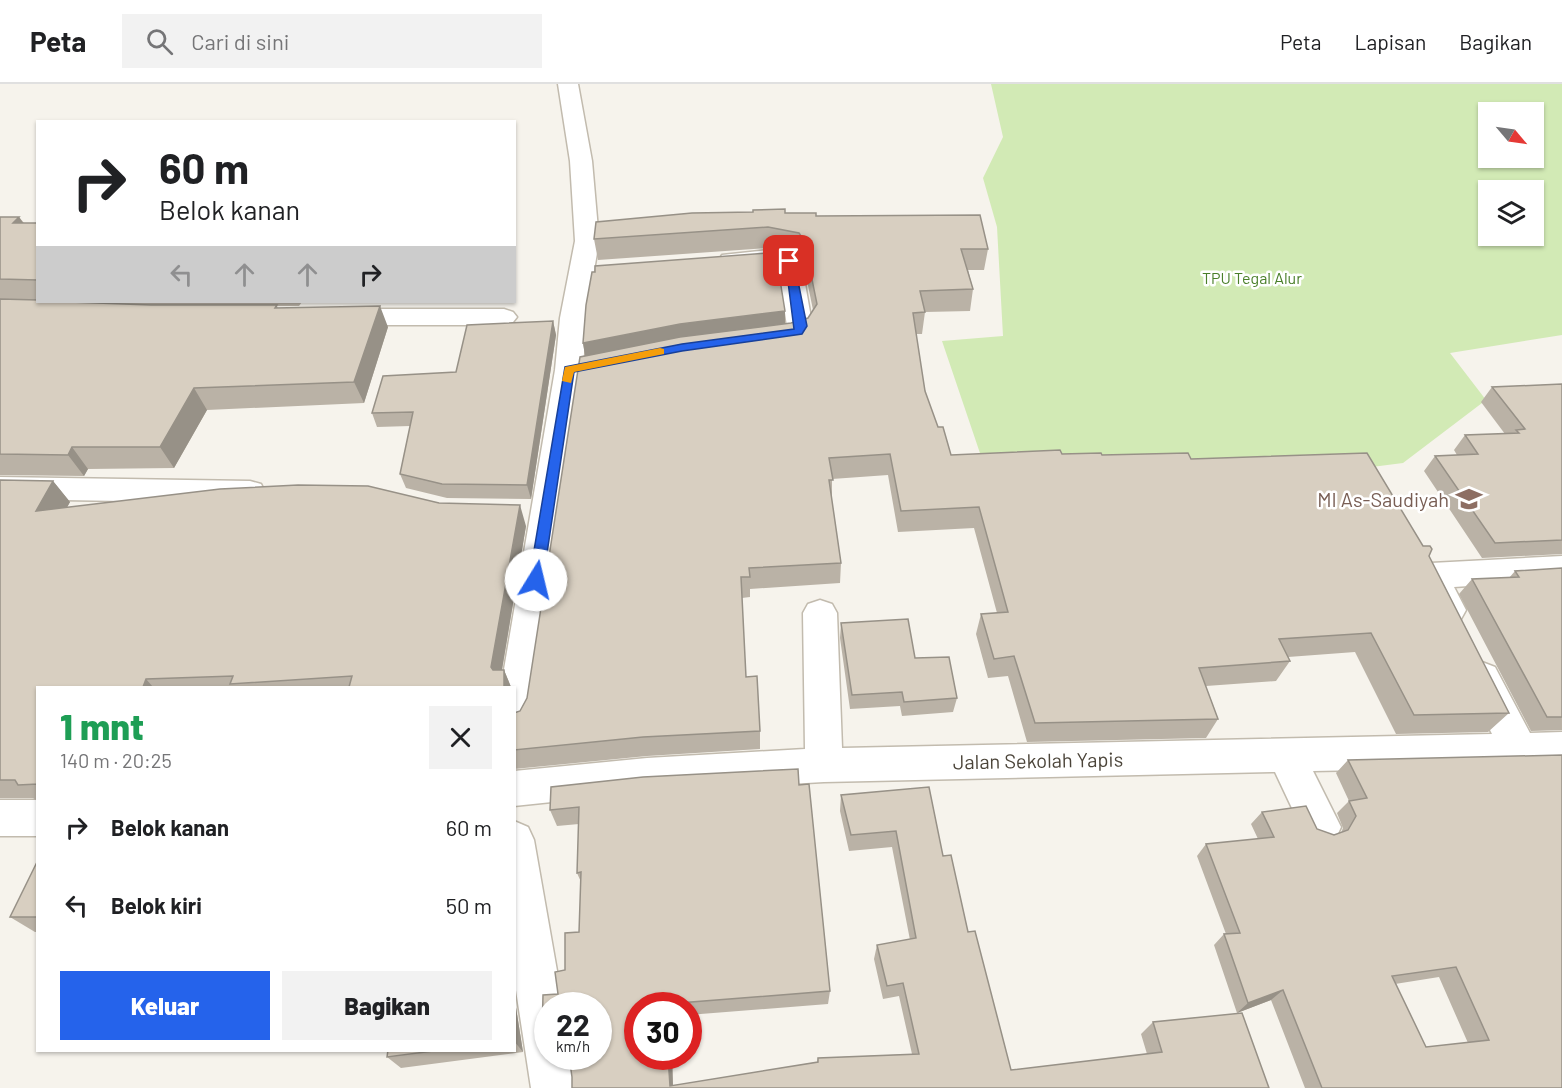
<!DOCTYPE html>
<html lang="id">
<head>
<meta charset="utf-8">
<style>
  :root { --surface:#fff; --page:#f2f2f2; --text:#202124; --muted:#757577; --line:#e0e0e0; --accent:#2563eb }
  body { margin:0; font-family:Barlow,sans-serif; background:var(--page); color:var(--text); height:100vh; display:flex; flex-direction:column; font-size:22px; white-space:nowrap }
  * { box-sizing:border-box; margin:0 }
  p { font-size:20px; color:var(--muted) }
  .icon { flex:none; width:33px; height:33px; fill:none; stroke:currentColor; stroke-width:2; stroke-linecap:round; stroke-linejoin:round }
  .map { position:relative; flex:1; overflow:hidden }
  .details { position:absolute; left:36px; top:602px; width:480px; height:366px; display:flex; flex-direction:column; background:var(--surface); border-radius:0px; box-shadow:0 2px 4px #0004 }
  .details>* { flex:none }
  .top-card { position:absolute; left:36px; top:36px; width:480px; height:183px; border-radius:0px; box-shadow:0 2px 4px #0004; background:#fff; color:var(--text); overflow:hidden }
  .needle { width:39px; rotate:119deg }
  .fabs { position:absolute; left:1478px; top:18px; display:grid; gap:12px }
  .fabs a { display:grid; place-items:center; width:66px; height:66px; border-radius:0px; background:var(--surface); box-shadow:0 2px 4px #0004; font-size:30px }
  .speed { position:absolute; left:534px; top:908px; display:flex; gap:12px; font-size:30px; font-weight:700; text-align:center }
  .speed>* { display:grid; place-content:center; width:78px; height:78px; border-radius:50%; background:var(--surface); box-shadow:0 2px 4px #0004; line-height:1 }
  .speed small { font-size:15px; font-weight:400 }
  .speed .limit { border:9px solid #d22; background:#fff; color:#111 }
  .pin { position:absolute; display:grid; place-items:center; width:51px; height:51px; color:#fff; margin:-26px; border-radius:12px; box-shadow:0 3px 9px #0006 }
  .me { position:absolute; width:66px; margin:-33px; rotate:9deg; stroke-linejoin:round; filter:drop-shadow(0 0 4px #0008) }
  .turn { display:flex; align-items:center; gap:21px; height:126px; padding:0 24px; font-size:27px }
  .turn .icon { width:78px; height:78px; stroke-width:2.5 }
  .turn b { display:block; font-size:42px; line-height:51px }
  .lanes { display:flex; align-items:center; height:57px; padding:0 24px; background:#0003; justify-content:center; gap:30px; direction:ltr }
  .lanes .off { opacity:.35 }
  .round { display:grid; place-items:center; flex:none; width:63px; height:63px; border-radius:0px; background:var(--page) }
  .overview { display:flex; align-items:center; justify-content:space-between; height:102px; padding:0 24px }
  h1 { font-size:36px; font-weight:800; line-height:45px; color:#1e9e55 }
  .primary-button { display:flex; gap:12px; margin-top:auto; padding:12px 24px }
  .primary-button a { flex:1; height:69px; border-radius:0px; background:var(--accent); color:#fff; font-size:24px; font-weight:800; line-height:69px; text-align:center }
  .primary-button a+a { background:var(--page); color:var(--text) }
  ul { padding:0; list-style:none }
  li { display:flex; align-items:center; gap:18px; height:78px; padding:0 24px }
  li div { flex:1 }
  li b { display:block; font-size:22px }
  li em { font-style:normal }
  header { display:flex; align-items:center; gap:36px; box-sizing:border-box; height:84px; padding:0 30px; background:var(--surface); border-bottom:2px solid var(--line) }
  header strong { font-size:28px }
  nav { display:flex; gap:33px; margin-inline-start:auto; font-size:21px }
  .search { width:420px; height:54px; background:var(--page); display:flex; align-items:center; gap:15px; box-sizing:border-box; padding:0 21px; border-radius:0px; color:var(--muted); font-size:22px }
  .map>svg:first-child { display:block }
</style>
</head>
<body>
<header>
<strong>Peta</strong>
<div class="search"><svg class="icon" aria-label="search" viewBox="0 0 24 24"><circle cx="10" cy="10" r="6"/><path d="M15 15l6 6"/></svg>Cari di sini</div>
<nav><a>Peta</a><a>Lapisan</a><a>Bagikan</a></nav>
</header>
<div class="map">
<svg width="1562" height="1004" viewBox="0 0 1562 1004">
  <rect width="100%" height="100%" fill="#f6f3ec"/>
  <path fill="#d2eab5" fill-rule="evenodd" d="M991 0H1562V251L1450 269 1486 316 1403 379 1356 385 984 381 942 257 1003 252 997 143 983 94 1003 53ZM1488 28H1533V74H1488ZM1488 106H1533V152H1488Z"/>
  <g fill="none" stroke-linecap="round" stroke-linejoin="round">
    <g stroke="#c2bbae" stroke-width="3">
      <path id="minor" d="M558 0H578L592 77 599 157 586 234 583 286 532 633 527 644 514 649V603H501L555 286 560 234 575 157 570 77Z
        M768 166 798 172 801 177 813 245C803 260 773 264 757 260L753 254 757 248 787 242 778 182 722 181 719 176 722 171Z
        M341 225H504L513 228 517 233 513 238 504 241H341L332 238 328 233 332 228Z
        M0 393 250 397 261 400 265 408 261 416 250 419 0 415Z
        M1562 472V496L1454 503 1466 526 1461 535 1449 539 1437 535 1415 492 1419 483 1431 479Z
        M820 516 832 520 837 529 842 664 1492 650 1464 593 1469 583 1482 578 1495 583 1530 649 1562 648V682L1313 687 1341 743 1335 756 1321 761 1307 756 1275 688 824 698 647 708 514 722V687L647 674 805 665 803 529 808 520Z
        M0 716H38V752H0Z
        M514 737 528 743 534 756 563 921H548V972H572L577 1004H531L514 893Z"/>
    </g>
    <use href="#minor" fill="#fff" fill-rule="evenodd"/>
  </g>
  <path fill="#bab2a6" fill-rule="evenodd" d="M785 129 816 132 988 165 984 186H968L973 205 970 227 925 228 922 250H916L925 307 938 343 951 371 1062 370 1191 375 1429 472 1509 629 1488 648 1396 650 1355 568 1288 573 1290 577 1276 597 1206 602 1218 635 1206 654 1027 658 1008 592 988 594 976 550 981 530 997 529 974 444 898 448 888 391 832 395V416L841 479 840 499 750 505V513L742 514 746 593 760 647V665L647 672 514 685V629L520 627 527 614 585 271 583 259 791 239 808 234 813 226 803 177 798 170 768 164 598 176 594 155Z
    M0 133H19L24 139H38V218H302L299 222H277L278 224 388 243 364 319 207 326 174 384 88 385 84 392 0 391Z
    M553 237 556 251 531 415 447 414 406 404 400 390 410 342 377 343 372 329 456 288Z
    M1562 300V470L1482 474 1424 387 1435 372 1457 371 1454 366 1465 351 1505 350 1481 318 1492 303Z
    M0 396 53 397 70 418 67 423 526 442 502 586H504L511 603H38V717L33 714H0Z
    M1562 484V646L1531 647 1459 510 1472 495 1509 494 1515 487Z
    M841 539 915 574 957 614 953 628 902 632 900 622 850 625 840 554Z
    M1348 676 1562 1004H1305L1271 916 1237 929 1214 861 1224 850H1226L1197 772 1206 760 1258 755 1251 740 1262 728 1334 751 1341 749 1343 744 1337 729 1349 717 1336 689ZM1439 893 1468 959 1426 963 1395 900Z
    M798 685 799 701 809 700 830 907 828 920 688 931V921H638V972H672L673 1002 817 978 818 974 912 970 899 912 883 915 874 875 877 861 910 856 892 763 849 767 840 727 841 711 929 703 943 772 951 771 968 848 975 847 1011 986 1147 970 1141 950 1153 938 1242 929 1269 1004H572V993L569 972H598V921H548V961L542 953 543 911 558 910 555 888 565 886V849L579 848 581 798 577 789 579 740 557 742 550 726 551 703 643 693Z
    M10 833H38V848H35Z
    M514 911 523 968 401 984 387 973 388 966H514Z"/>
  <path fill="#979187" d="M19 133 33 153 13 139Z
    M380 222 388 243 364 319 354 298Z
    M785 227V240L585 272 583 259 680 240Z
    M553 237 556 251 531 415 527 401Z
    M194 304 207 326 174 384 160 363Z
    M72 363 88 385 84 392 68 371Z
    M53 397 70 418 54 448 36 427Z
    M520 421 526 442 499 603 491 583Z
    M504 586 511 603H504Z
    M146 595 153 603H143Z
    M1283 906 1271 916 1237 929 1248 919Z
    M514 911 523 968 514 957Z
    M668 972H672L673 1004 670 1002Z"/>
  <path fill="#d8cfc1" stroke="#979187" stroke-width="1.5" fill-rule="evenodd" d="M785 125V129H816V132L980 131 988 165H961L973 205 920 207 925 228 913 229 925 307 938 343H943L951 371 1060 366 1062 370 1101 369 1102 371 1188 369 1191 375 1367 369 1423 462H1430L1432 465 1429 472 1509 629 1414 631 1371 549 1279 555 1290 577 1199 584 1218 635 1035 639 1014 572 994 575 981 530 1008 528 979 423 901 427 890 370 829 374 833 396H829L841 479 749 484 750 493H741L746 593 757 592 760 647 643 653 514 666V629L520 627 527 614 580 273 680 253 791 239 808 234 817 220 804 156 799 149 768 143 594 155 596 138 692 129 753 128V126Z
    M0 133H19L13 139H38V196L0 195Z
    M768 169 776 171 785 227 680 240 583 259 586 221 592 188H595V182Z
    M0 215 38 216V218H69L151 221H277L275 224 380 222 354 298 194 304 160 363H72L68 371 0 370Z
    M553 237 527 401 442 400 400 390 413 328 372 329 383 292 456 288 467 241Z
    M1562 300V456L1495 459 1435 372 1478 370 1465 351 1519 349 1516 346 1525 345 1492 303Z
    M0 396 53 397 36 427 220 405 298 401 368 402 439 419 520 421 491 583 493 586H504V603H349L352 592 230 600 233 592 146 595 143 603H38V700L18 701 15 696H0Z
    M1562 484V633H1547L1472 495 1519 493 1515 487Z
    M908 535 915 574 949 573 957 614 904 618 902 608 852 611 841 539Z
    M1562 671V1004H1322L1283 906 1248 919 1224 850 1240 849 1206 760 1274 753 1262 728 1306 722 1317 745 1334 751 1348 746 1356 732 1349 717 1367 714 1348 676ZM1456 883 1489 956 1426 963 1392 892Z
    M798 685 799 701 809 700 830 907 666 920V921H638V972H668L670 1002 818 978V974L919 970 903 899 887 902 877 861 916 854 896 747 851 751 841 711 929 703 943 772 951 771 968 848 975 847 1011 986 1162 968 1153 938 1242 929 1269 1004H572V993L569 972H598V921H548V953H542L543 911 558 910 555 888 565 886V849L579 848 581 788 577 789 579 723 550 726 551 703 643 693Z
    M38 776V833H10Z
    M388 966H441L387 973Z"/>
  <path fill="#2563eb" stroke="#184099" stroke-width="1.5" d="M785 174 794 177 807 242 802 250 682 267 574 288 543 496 541 500H531L529 496 565 283 682 260 794 245Z"/>
  <path fill="#f59e0b" d="M660 264 664 265V270L574 288 571 299 562 297 565 283Z"/>
  <defs>
    <g id="school-bare" transform="scale(2.07)"><path d="M0-5L7-2L0 1L-7-2ZM-4 1L0 2.5L4 1V4Q0 6-4 4Z" fill="#8d6e63" stroke="#fff" stroke-width="2.5" paint-order="stroke"/></g>
  </defs>
  <g fill-rule="evenodd">
    <use href="#school-bare" x="1469" y="415"/>
  </g>
  <g text-anchor="middle" dominant-baseline="central" stroke-width="5" stroke-linejoin="round" paint-order="stroke">
    <g font-size="16" fill="#4a7f2a" stroke="#fff">
      <text x="1252" y="193">TPU Tegal Alur</text>
    </g>
    <g font-size="20" fill="#785e54" stroke="#fff" text-anchor="end">
      <text x="1449" y="415">MI As-Saudiyah</text>
    </g>
    <g font-size="20" fill="#4b4439" stroke="#fff">
      <text transform="translate(1038 676) rotate(-1)">Jalan Sekolah Yapis</text>
    </g>
  </g>
</svg>
<div class="fabs">
<a><svg class="needle" viewBox="-14 -14 28 28"><path d="M0-13l5 13h-10z" fill="#e53935"/><path d="M0 13l5-13h-10z" fill="#757577"/></svg></a>
<a><svg class="icon" aria-label="layers" viewBox="0 0 24 24"><path d="M12 4l9 5-9 5-9-5zM3 14l9 5 9-5"/></svg></a>
</div>
<div class="speed"><div>22<small>km/h</small></div><div class="limit">30</div></div>
<div class="pin" style="left:789px;top:177px;background:#d93025"><svg class="icon" aria-label="arrive" viewBox="0 0 24 24"><path d="M6 21V4h12l-3 4 3 4H6"/></svg></div>
<svg class="me" style="left:536px;top:496px" viewBox="-20 -20 40 40"><circle r="19" fill="#fff"/><path d="M0-13L10 11 0 6-10 11z" fill="#2563eb"/></svg>
<div class="top-card">
<div class="turn"><svg class="icon" aria-label="right" viewBox="0 0 24 24"><path d="M7 20v-9h11M14 6l5 5-5 5"/></svg><div><b>60 m</b>Belok kanan</div></div>
<div class="lanes"><svg class="icon off" aria-label="left" viewBox="0 0 24 24"><path d="M17 20v-9H6M10 6l-5 5 5 5"/></svg><svg class="icon off" aria-label="ahead" viewBox="0 0 24 24"><path d="M12 20V5M6 11l6-6 6 6"/></svg><svg class="icon off" aria-label="ahead" viewBox="0 0 24 24"><path d="M12 20V5M6 11l6-6 6 6"/></svg><svg class="icon" aria-label="right" viewBox="0 0 24 24"><path d="M7 20v-9h11M14 6l5 5-5 5"/></svg></div>
</div>
<section class="details">
<div class="overview"><div><h1>1 mnt</h1><p>140 m · 20:25</p></div><a class="round"><svg class="icon" aria-label="close" viewBox="0 0 24 24"><path d="M6 6l12 12M18 6L6 18"/></svg></a></div>
<ul>
<li><svg class="icon" aria-label="right" viewBox="0 0 24 24"><path d="M7 20v-9h11M14 6l5 5-5 5"/></svg><div><b>Belok kanan</b></div><em>60 m</em></li>
<li><svg class="icon" aria-label="left" viewBox="0 0 24 24"><path d="M17 20v-9H6M10 6l-5 5 5 5"/></svg><div><b>Belok kiri</b></div><em>50 m</em></li>
</ul>
<div class="primary-button"><a>Keluar</a><a>Bagikan</a></div>
</section>
</div>
</body>
</html>
